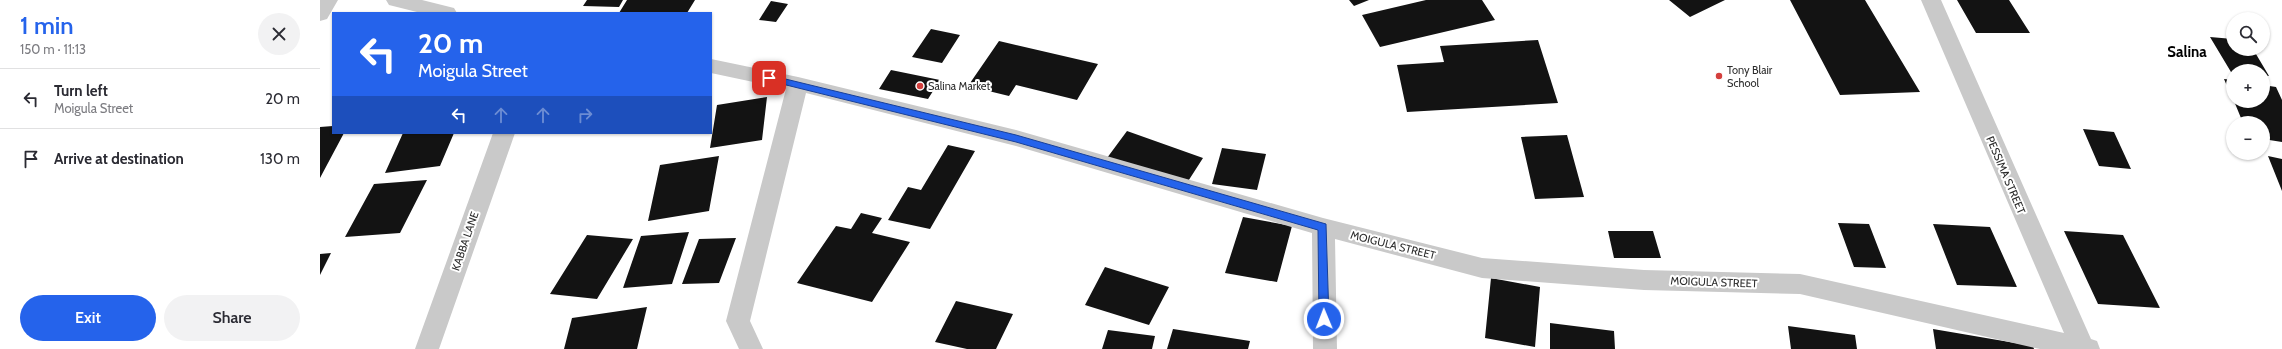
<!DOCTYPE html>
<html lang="en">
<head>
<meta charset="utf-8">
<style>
  :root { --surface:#fff; --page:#f2f2f3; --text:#2b2b33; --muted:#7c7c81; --line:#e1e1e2; --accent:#2563eb }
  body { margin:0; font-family:Cabin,sans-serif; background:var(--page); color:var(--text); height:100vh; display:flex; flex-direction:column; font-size:15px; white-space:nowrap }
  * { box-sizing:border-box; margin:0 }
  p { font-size:13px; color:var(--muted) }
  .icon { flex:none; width:22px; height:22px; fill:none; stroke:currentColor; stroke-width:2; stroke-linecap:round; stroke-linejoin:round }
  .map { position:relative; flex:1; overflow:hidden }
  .details { display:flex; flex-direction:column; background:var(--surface); width:320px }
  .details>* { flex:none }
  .banner { position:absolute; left:12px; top:12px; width:380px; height:122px; border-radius:0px; box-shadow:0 1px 3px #0004; background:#2563eb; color:#fff; overflow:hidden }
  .buttons { position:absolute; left:1906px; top:12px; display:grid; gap:8px }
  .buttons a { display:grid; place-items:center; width:44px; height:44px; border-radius:50%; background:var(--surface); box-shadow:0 1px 3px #0004; font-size:20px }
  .pin { position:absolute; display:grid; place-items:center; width:34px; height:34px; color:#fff; margin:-17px; border-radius:8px; box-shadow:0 2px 6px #0006 }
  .me { position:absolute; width:44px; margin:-22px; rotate:359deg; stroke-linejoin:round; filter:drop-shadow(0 0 3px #0008) }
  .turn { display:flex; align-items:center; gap:14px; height:84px; padding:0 20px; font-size:18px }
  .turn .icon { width:52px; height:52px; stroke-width:2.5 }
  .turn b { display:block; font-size:28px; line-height:34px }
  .lanes { display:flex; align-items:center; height:38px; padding:0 20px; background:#0003; justify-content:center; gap:20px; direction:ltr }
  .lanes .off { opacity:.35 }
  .round { display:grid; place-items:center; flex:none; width:42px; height:42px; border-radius:21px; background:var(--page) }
  .headline { display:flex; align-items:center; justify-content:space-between; height:68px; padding:0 20px }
  h1 { font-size:24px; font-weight:600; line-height:30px; color:var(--accent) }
  .action { display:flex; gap:8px; margin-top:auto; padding:8px 20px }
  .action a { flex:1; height:46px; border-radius:24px; background:var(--accent); color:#fff; font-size:16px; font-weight:600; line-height:46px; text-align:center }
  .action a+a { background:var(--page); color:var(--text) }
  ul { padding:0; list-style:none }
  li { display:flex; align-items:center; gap:12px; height:60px; padding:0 20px; border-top:1px solid var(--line) }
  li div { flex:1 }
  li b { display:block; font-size:15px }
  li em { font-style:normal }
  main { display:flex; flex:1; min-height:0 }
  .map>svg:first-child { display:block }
</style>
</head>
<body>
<main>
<section class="details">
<div class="headline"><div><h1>1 min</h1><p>150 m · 11:13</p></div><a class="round"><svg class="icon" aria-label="close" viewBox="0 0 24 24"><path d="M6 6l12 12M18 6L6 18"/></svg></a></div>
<ul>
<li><svg class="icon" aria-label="left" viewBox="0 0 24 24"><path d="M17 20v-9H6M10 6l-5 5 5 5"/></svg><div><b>Turn left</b><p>Moigula Street</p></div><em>20 m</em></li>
<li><svg class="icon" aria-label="arrive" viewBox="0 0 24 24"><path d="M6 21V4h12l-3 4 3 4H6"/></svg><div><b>Arrive at destination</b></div><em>130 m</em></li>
</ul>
<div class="action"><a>Exit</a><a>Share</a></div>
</section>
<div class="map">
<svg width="1962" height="349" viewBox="0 0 1962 349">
  <rect width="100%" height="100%" fill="#fff"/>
  <path fill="#131313" d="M267 0H303L299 7 263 6Z
    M307 0H375L367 13H299Z
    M1029 0H1049L1034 6Z
    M1106 0H1162L1175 20 1060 47 1042 15Z
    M1349 0H1405L1370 17Z
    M1470 0H1545L1600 92 1520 95Z
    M1637 0H1689L1710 33H1656Z
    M451 1 468 4 456 22 439 20Z
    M611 29 640 35 622 63 592 57Z
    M1890 37 1913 39V49H1933L1949 76 1943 75V71L1911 72Z
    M1218 40 1238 103 1087 112 1077 65 1124 62 1120 46Z
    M679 41 778 64 757 100 696 85 689 96 648 86Z
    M571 70 620 80 608 99 559 89Z
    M1904 79 1913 80V100Z
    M1943 85 1956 87 1962 100V142L1943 139V123H1923L1914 101H1943Z
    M447 97 442 140 390 148 397 105Z
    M13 126V133H24L0 178V127Z
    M1763 129 1794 132 1811 169 1779 166Z
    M807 131 883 158 865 186 787 158Z
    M83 133H134L120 166 65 173Z
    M1247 135 1264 197 1215 199 1201 137Z
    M628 145 655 151 610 229 568 220 588 187 601 190Z
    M902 148 946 154 937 190 892 184Z
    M399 156 389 211 328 221 340 165Z
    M1948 156 1962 159V191Z
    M107 180 80 233 25 237 54 184Z
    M541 213 562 218 552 233 590 242 552 302 477 283 516 226 531 229Z
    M923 217 972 226 957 282 905 273Z
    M1518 223 1549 224 1566 268 1534 267Z
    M1613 224 1670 227 1697 287 1637 285Z
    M1288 231H1333L1341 258H1294Z
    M1744 231 1803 235 1840 308 1778 304Z
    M369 232 352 284 303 288 321 236Z
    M267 235 313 239 277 299 230 294Z
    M416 238 399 283 362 284 379 239Z
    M11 253 0 275V254Z
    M785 267 849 287 829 325 765 305Z
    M1171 278 1220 287 1215 347 1165 338Z
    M636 301 693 314 676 349H647L615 342Z
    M327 307 317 349H244L252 318Z
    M1230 323 1294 331 1295 349H1230Z
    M1468 326 1535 335 1537 349H1471Z
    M853 329 930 341 928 349H847Z
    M1613 329 1713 346 1714 349H1616Z
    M788 330 835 336 832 349H782Z"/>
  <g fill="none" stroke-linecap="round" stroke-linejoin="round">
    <path fill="#c9c9c9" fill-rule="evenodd" d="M0 0H18L7 19 0 21Z
      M66 0H102L134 8 137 13H101L69 5Z
      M1601 0H1621L1771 339 1777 341 1780 349H1720L1480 294 1324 290 1162 278 1015 239 1017 349H993L992 233 696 146 486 93 430 321 443 349H419L406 321 466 89 391 73V59L478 77 696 130 1003 218 1162 258 1324 270 1480 274 1744 333Z
      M173 133H195L119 349H95Z"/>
  </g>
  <path fill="#2563eb" stroke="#184099" d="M449 75 696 135 1006 224 1009 319 1004 323 999 319 998 230 696 142 446 80V76Z"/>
  <g fill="#d43f3d" stroke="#fff" stroke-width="1.5">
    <circle cx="1399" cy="76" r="4"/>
    <circle cx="600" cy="86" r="4"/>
  </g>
  <g text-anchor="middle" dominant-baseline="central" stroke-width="4" stroke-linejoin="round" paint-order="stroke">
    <g font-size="11" fill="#2c2c2c" stroke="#fff" text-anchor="start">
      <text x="1407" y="70">Tony Blair<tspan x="1407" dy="13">School</tspan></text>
      <text x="608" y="86">Salina Market</text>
    </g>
    <g font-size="11" fill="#2c2c2c" stroke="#fff">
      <text transform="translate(1686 175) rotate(67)">PESSIMA STREET</text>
      <text transform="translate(145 241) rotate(-71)">KABBA LANE</text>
      <text transform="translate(1073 245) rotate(14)">MOIGULA STREET</text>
      <text transform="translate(1394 282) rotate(2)">MOIGULA STREET</text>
    </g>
    <g font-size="15" font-weight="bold" fill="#000" stroke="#fff">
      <text x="1867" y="52">Salina</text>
    </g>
  </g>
</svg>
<div class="buttons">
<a><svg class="icon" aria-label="search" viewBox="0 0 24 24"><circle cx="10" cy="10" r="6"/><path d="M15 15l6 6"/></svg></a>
<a>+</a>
<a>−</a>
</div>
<div class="pin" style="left:449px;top:78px;background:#d93025"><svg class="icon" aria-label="arrive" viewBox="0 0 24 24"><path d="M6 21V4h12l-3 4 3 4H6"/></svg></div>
<svg class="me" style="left:1004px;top:319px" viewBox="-20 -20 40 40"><circle r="17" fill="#2563eb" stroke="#fff" stroke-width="3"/><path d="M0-11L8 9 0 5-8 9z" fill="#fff"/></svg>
<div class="banner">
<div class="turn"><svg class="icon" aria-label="left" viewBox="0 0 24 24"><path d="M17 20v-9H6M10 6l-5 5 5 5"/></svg><div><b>20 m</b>Moigula Street</div></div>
<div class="lanes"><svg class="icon" aria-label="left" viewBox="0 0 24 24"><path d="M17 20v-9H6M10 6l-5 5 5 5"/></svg><svg class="icon off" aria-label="ahead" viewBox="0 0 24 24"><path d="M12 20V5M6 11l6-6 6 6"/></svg><svg class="icon off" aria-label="ahead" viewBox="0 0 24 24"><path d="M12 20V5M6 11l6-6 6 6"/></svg><svg class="icon off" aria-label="right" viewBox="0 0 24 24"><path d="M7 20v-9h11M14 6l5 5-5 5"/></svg></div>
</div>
</div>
</main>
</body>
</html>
